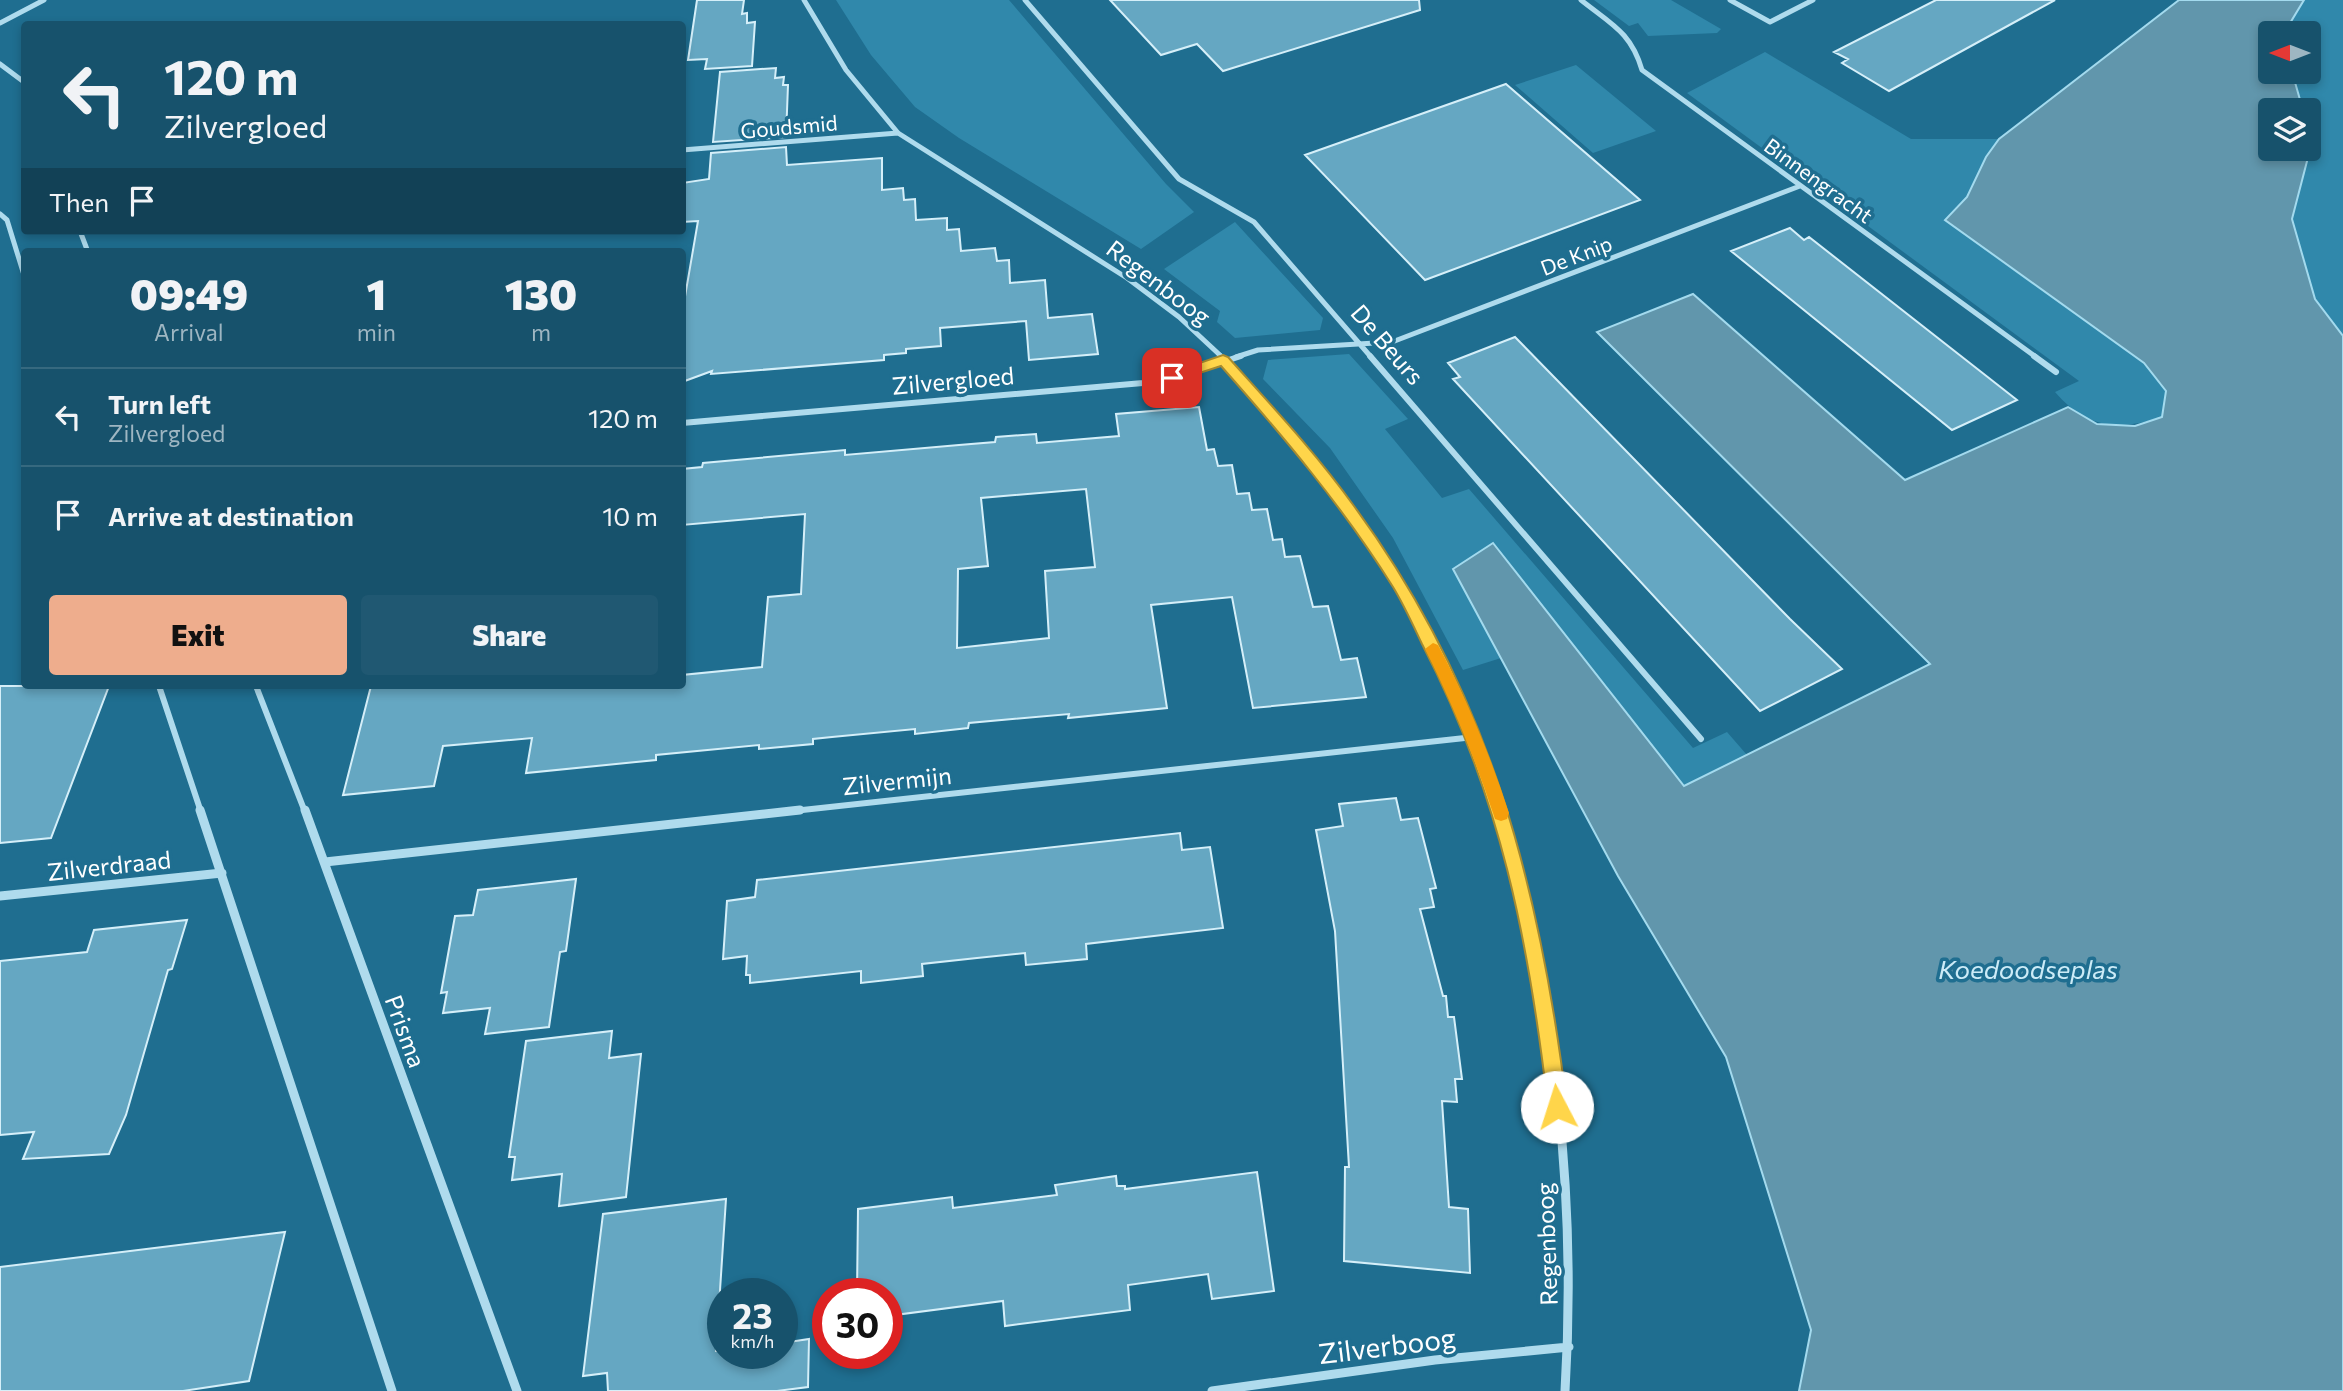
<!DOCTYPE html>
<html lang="en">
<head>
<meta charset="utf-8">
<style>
  :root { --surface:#17526c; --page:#205872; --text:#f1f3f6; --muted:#9eb6c2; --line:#36697f; --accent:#eead8d }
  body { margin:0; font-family:Commissioner,sans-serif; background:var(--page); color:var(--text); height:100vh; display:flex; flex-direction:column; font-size:26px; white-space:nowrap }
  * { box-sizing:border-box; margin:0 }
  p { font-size:23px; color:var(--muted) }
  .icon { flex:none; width:38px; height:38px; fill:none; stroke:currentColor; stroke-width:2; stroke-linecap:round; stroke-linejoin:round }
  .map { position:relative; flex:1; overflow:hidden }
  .details { position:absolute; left:21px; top:248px; width:665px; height:441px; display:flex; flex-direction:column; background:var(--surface); border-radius:7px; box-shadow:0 4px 10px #0003 }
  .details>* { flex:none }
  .hud { position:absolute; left:21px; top:21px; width:665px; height:214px; border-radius:7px; box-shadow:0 4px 10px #0003; background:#17526c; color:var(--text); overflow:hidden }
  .needle { width:46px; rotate:270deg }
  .fabs { position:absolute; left:2258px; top:21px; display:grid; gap:14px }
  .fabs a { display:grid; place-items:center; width:63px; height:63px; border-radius:7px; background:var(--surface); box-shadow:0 4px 10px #0003; font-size:35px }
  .speed { position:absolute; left:707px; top:1278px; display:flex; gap:14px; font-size:35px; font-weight:700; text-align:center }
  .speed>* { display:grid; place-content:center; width:91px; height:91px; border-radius:50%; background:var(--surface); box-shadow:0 4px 10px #0003; line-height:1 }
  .speed small { font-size:18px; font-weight:400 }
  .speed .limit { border:10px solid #d22; background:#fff; color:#111 }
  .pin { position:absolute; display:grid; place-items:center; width:60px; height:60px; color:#fff; margin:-30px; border-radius:14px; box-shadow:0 4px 10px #0006 }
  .me { position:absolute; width:77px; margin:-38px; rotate:355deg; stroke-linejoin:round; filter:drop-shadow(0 0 5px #0008) }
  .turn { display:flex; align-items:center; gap:24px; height:147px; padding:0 28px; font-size:32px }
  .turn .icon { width:91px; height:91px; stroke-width:2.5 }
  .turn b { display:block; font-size:49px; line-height:60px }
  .then { display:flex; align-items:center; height:66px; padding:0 28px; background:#0003; gap:14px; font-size:26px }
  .eta { display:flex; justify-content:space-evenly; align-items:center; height:119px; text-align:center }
  .eta b { font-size:42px; font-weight:800; line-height:49px }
  .action { display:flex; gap:14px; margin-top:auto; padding:14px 28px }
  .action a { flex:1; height:80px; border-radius:7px; background:var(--accent); color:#111; font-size:28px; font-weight:800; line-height:80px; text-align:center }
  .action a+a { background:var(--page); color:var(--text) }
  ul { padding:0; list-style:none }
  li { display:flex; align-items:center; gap:21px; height:98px; padding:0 28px; border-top:2px solid var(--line) }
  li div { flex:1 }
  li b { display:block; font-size:26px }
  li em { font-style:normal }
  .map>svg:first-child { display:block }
</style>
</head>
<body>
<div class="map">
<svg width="2343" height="1391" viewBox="0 0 2343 1391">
  <rect width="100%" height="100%" fill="#1f6e90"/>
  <path fill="#3088ab" d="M836 0H1009L1166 184 1194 212 1141 249 959 138 915 107 871 55Z
    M1594 0H1671L1721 29 1717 33 1648 36 1638 23 1629 26Z
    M2304 0H2343V336L2315 299 2292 219 2312 142 2308 127V110H2303L2292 72H2308V33H2284Z
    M1765 52 1911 139H1999L1986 157 1967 197 1945 220 2144 363 2166 391 2162 417C2118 431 2087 429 2055 392L2079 381 1687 93Z
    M1576 65 1656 131 1593 153 1515 85Z
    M1235 222 1323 318 1320 330 1235 338 1217 322 1220 311 1164 269Z
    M1349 354 1408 419 1385 429 1442 498 1469 489 1693 748 1727 732 1747 755 1684 786 1493 543 1453 569 1501 658 1463 670 1393 538 1330 448 1263 379 1268 360Z"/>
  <path fill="#6196ac" stroke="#a3daee" stroke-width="2" d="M2179 0H2304L2284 33H2270V72H2292L2303 110H2270V149H2308V127L2312 142 2292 219 2315 299 2343 336V1391H1799L1811 1330 1726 1057 1618 876 1453 569 1493 543 1684 786 1930 664 1597 332 1693 294 1905 480 2068 407 2097 424 2135 426 2162 417 2166 391 2144 363 1945 220 1967 197 1986 157 1999 139Z"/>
  <path fill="#65a7c2" stroke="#d5eff9" stroke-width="2" fill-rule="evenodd" d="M697 0H744L742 14 747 13V23L755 22 752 66 705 69 707 59 688 60Z
    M1110 0H1419L1420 10 1223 71 1197 44 1161 55Z
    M1936 0H2055L1889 91 1842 63 1848 59 1834 52Z
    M776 68 775 78 784 77 783 85H788L786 137 713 142 720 72Z
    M1506 84 1640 200 1425 280 1305 155Z
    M786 147 787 165 882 158V190L903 188 904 200 915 199 916 220 947 218V230L959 229 961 251 995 248 997 261 1009 260 1010 283 1045 280 1048 318 1092 314 1098 354 1029 360 1026 321 940 328 941 346 906 349V353L884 355V360L711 374 712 371 682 382V314L698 221 682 222V183L709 179 711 153Z
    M1790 228 1804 240 1809 237 2017 400 1952 430 1731 251Z
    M1515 337 1790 619 1842 669 1760 711 1453 379 1460 377 1448 363Z
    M1199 407 1207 450 1214 449 1218 466 1232 465 1237 494 1249 493 1252 510 1267 509 1273 540 1282 539 1285 557 1300 556 1313 607 1328 606 1341 660 1357 658 1366 697 1253 708 1232 597 1151 605 1167 708 1068 718 1069 714 969 723 968 728 915 734V729L832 737 813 739V744L759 749V745L656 755V760L526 773 532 738 443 746 434 786 343 795 371 686H682V675L762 667 768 597 801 594 805 514 682 525V469L702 467 703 463 845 450V455L959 445 995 442 996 437 1036 434 1037 443 1119 436 1116 414ZM1086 489 1095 567 1045 571 1049 638 957 648 958 569 988 566 981 498Z
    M0 686H109L51 838 0 843Z
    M1396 798 1401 820 1418 818 1436 888 1430 889 1434 907 1420 909 1443 996H1446L1448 1017H1454L1462 1079H1455L1457 1102 1442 1101 1449 1207 1468 1209 1470 1273 1344 1261 1345 1167H1349L1335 931 1316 830 1343 826 1339 804Z
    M1180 833 1182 850 1210 847 1223 928 1086 944 1087 959 1026 965 1025 953 977 958 922 964 923 976 861 983V971L750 983V975H746L747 956 723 959 727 901 755 897 757 880Z
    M576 879 566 951 560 952 549 1027 485 1034 490 1008 443 1013 447 992 441 993 455 916 473 915 478 890Z
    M187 920 172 969 168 970 126 1115 109 1154 23 1159 34 1132 0 1135V961L87 952 94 930Z
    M612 1031 609 1058 641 1054 626 1197 559 1206 562 1174 512 1180 515 1157H509L526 1041Z
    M1257 1172 1274 1291 1212 1299 1208 1274 1128 1285 1130 1310 1005 1326 1003 1301 887 1316V1293H857L858 1209 952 1197 953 1208 1057 1195 1055 1185 1116 1176 1117 1186H1125V1189Z
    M726 1199 716 1351 782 1353V1343L809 1339 808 1387 777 1391H608L607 1373 583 1376 603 1214Z
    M285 1232 249 1381 183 1391H0V1267Z"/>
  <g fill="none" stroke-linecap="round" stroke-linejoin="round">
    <path stroke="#afdbed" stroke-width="5" d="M804 0 846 70 898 133 1127 278 1179 317 1222 357
      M1025 0 1179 179 1254 222 1371 357
      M1581 0C1611 24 1631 32 1642 70L2036 357
      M1730 0 1770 22 1813 0
      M0 23 44 0
      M0 64 24 82
      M682 150 898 133
      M0 214 7 220 24 275
      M80 231 88 252
      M1236 357 1258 350 1392 342 1800 186"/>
    <path stroke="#afdbed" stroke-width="6" d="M1220 356C1343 480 1452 643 1501 812
      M1370 356 1701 739
      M2034 356 2056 372
      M682 423 1143 383 1192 372 1241 356
      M159 686 201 812
      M256 686 305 812
      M784 812 1474 737"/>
    <path stroke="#afdbed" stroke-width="9" d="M200 810 392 1391
      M305 810 517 1391
      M1501 810C1555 995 1577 1199 1565 1391
      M325 862 800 810
      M0 896 222 873
      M1212 1391 1435 1360 1569 1347"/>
  </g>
  <path fill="#ffd54a" stroke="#a68a30" stroke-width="2" d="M1223 355 1228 357C1271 405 1316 453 1354 506 1489 690 1540 884 1567 1107L1564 1114 1557 1116 1550 1114 1548 1107C1529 941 1500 794 1422 644 1413 625 1404 605 1393 587 1343 507 1283 436 1221 366L1172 382 1165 378 1167 374Z"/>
  <path fill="#f59e0b" d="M1433 643 1438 645C1467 699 1490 755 1509 813L1507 819 1501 821 1495 819 1493 813C1474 756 1452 703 1425 649Z"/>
  <g text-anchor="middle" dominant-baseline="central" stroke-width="7" stroke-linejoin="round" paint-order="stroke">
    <g font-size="21" fill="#fff" stroke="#1f6e90">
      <text transform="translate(789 126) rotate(-5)">Goudsmid</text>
      <text transform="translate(1819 180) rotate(36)">Binnengracht</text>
      <text transform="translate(1576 255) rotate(-21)">De Knip</text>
    </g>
    <g font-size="24" fill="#fff" stroke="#1f6e90">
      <text transform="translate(1159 282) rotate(37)">Regenboog</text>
      <text transform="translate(1388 344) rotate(49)">De Beurs</text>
      <text transform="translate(953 380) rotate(-5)">Zilvergloed</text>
      <text transform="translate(897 780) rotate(-6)">Zilvermijn</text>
      <text transform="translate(109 865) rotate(-6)">Zilverdraad</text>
      <text transform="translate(406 1031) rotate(70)">Prisma</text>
      <text transform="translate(1546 1244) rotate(-92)">Regenboog</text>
    </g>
    <g font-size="26" font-style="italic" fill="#ccebf7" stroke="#1f6e90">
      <text x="2028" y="968">Koedoodseplas</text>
    </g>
    <g font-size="28" fill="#fff" stroke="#1f6e90">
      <text transform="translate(1387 1345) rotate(-7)">Zilverboog</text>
    </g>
  </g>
</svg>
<div class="fabs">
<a><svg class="needle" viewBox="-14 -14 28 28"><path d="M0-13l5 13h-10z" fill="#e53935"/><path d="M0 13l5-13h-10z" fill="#9eb6c2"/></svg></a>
<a><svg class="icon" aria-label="layers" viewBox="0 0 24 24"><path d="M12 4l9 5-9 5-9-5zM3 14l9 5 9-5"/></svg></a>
</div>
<div class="speed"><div>23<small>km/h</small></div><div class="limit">30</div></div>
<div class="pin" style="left:1172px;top:378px;background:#d93025"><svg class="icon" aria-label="arrive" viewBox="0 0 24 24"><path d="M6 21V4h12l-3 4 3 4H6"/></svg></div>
<svg class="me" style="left:1557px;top:1107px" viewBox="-20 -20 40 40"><circle r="19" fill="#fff"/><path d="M0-13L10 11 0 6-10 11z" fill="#ffd54a"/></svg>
<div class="hud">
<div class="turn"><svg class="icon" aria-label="left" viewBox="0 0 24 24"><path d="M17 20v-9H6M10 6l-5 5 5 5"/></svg><div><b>120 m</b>Zilvergloed</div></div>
<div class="then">Then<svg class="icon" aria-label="arrive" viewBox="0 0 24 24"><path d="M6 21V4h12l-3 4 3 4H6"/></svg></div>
</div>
<section class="details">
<div class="eta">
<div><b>09:49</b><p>Arrival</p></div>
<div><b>1</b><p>min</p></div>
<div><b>130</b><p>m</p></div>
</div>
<ul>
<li><svg class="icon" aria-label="left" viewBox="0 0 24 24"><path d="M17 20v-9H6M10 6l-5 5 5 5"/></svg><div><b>Turn left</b><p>Zilvergloed</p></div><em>120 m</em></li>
<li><svg class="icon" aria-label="arrive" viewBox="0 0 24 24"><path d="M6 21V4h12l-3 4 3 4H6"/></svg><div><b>Arrive at destination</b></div><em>10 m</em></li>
</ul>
<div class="action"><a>Exit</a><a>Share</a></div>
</section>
</div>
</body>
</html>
